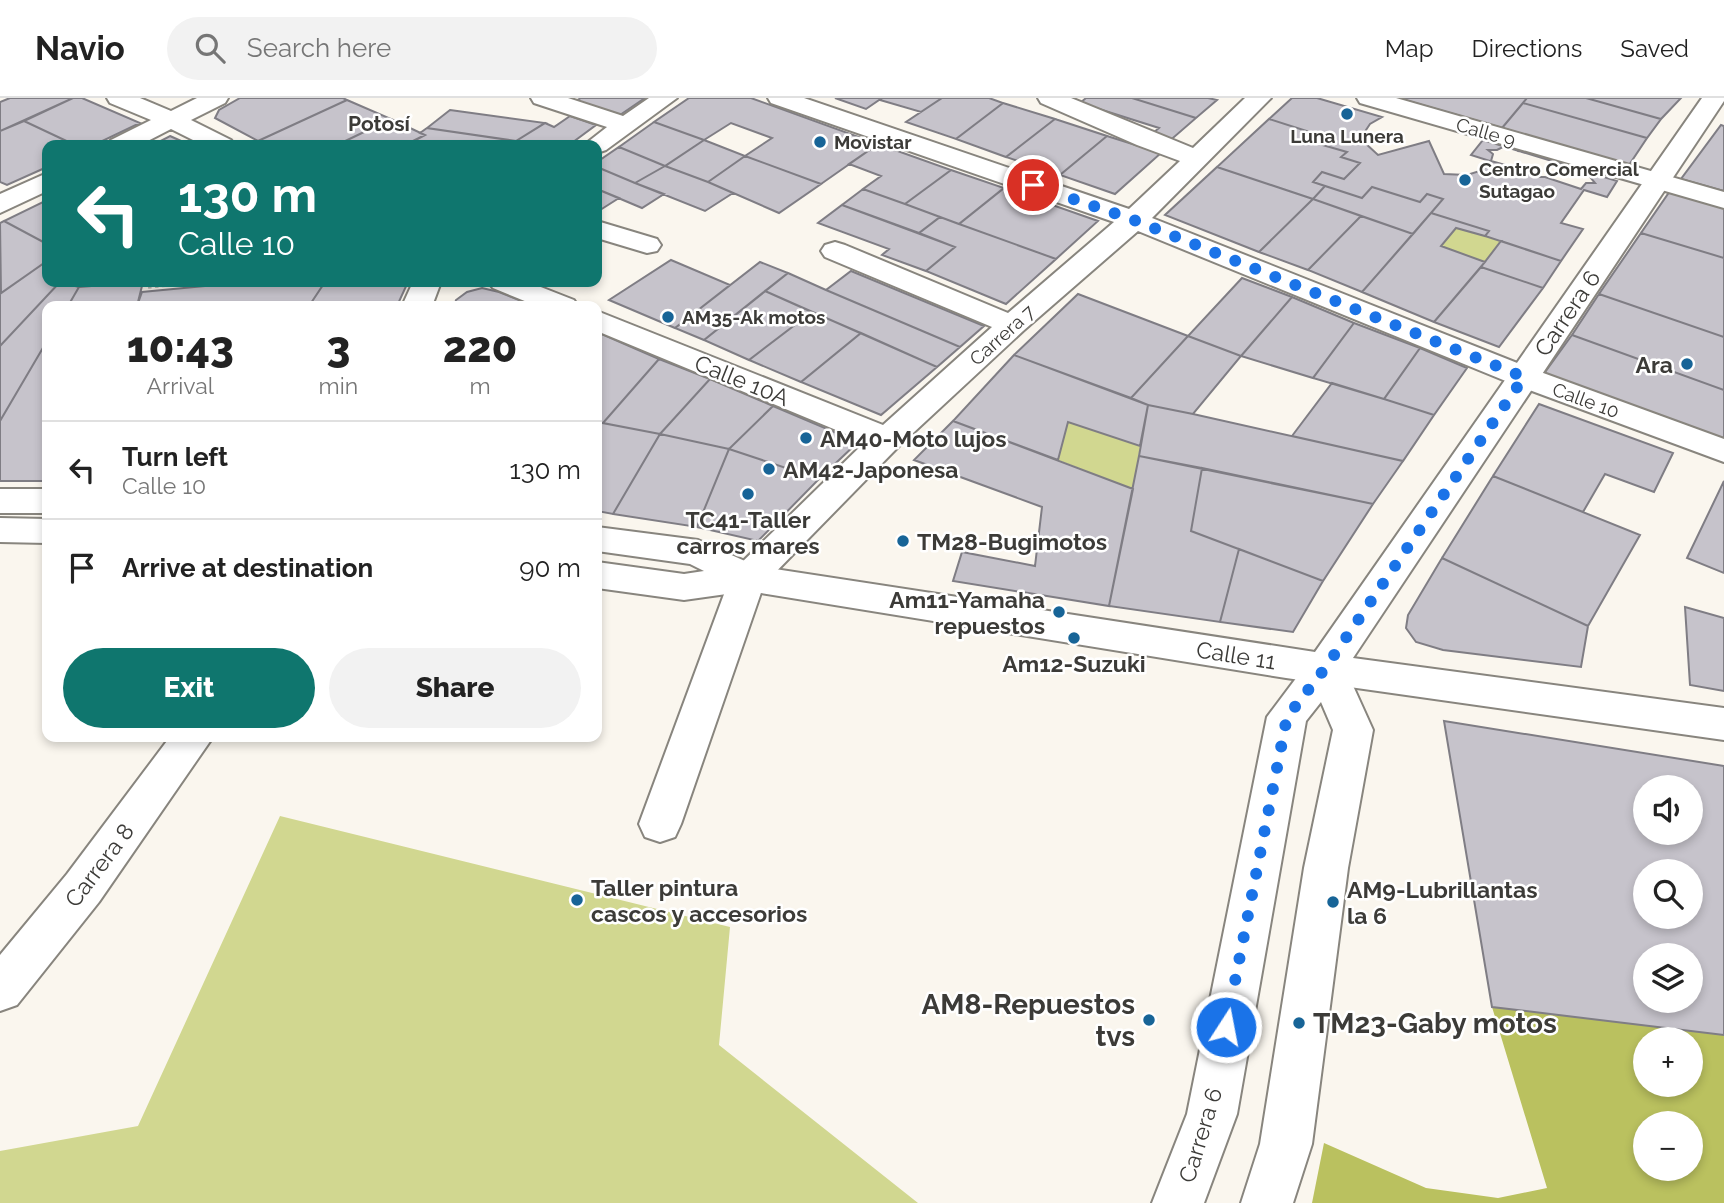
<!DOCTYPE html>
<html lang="en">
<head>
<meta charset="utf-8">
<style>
  :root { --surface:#fff; --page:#f2f2f2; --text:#222; --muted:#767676; --line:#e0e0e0; --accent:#0f766e }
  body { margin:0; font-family:Raleway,sans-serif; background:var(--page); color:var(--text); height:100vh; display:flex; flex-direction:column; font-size:26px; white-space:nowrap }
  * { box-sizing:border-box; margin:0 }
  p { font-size:23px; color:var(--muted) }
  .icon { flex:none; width:38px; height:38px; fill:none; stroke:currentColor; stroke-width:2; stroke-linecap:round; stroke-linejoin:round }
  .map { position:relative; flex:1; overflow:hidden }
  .details { position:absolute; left:42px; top:203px; width:560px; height:441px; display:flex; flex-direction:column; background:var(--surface); border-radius:14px; box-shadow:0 4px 10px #0003 }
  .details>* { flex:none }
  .guide { position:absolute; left:42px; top:42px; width:560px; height:147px; border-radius:14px; box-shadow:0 4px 10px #0003; background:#0f766e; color:#fff; overflow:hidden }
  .fabs { position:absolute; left:1633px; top:677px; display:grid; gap:14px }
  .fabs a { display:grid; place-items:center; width:70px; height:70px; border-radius:50%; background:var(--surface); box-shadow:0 4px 10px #0003; font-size:35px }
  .pin { position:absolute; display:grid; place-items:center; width:60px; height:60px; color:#fff; margin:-30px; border:4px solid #fff; border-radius:50%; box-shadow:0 2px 7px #0007 }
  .me { position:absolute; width:77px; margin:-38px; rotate:11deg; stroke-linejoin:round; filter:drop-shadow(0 0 5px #0008) }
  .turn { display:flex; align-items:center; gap:24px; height:147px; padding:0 21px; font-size:32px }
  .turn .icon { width:91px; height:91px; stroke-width:2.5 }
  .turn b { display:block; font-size:49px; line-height:60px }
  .eta { display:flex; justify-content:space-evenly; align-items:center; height:119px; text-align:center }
  .eta b { font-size:42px; font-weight:800; line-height:49px }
  .action { display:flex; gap:14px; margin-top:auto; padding:14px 21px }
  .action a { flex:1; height:80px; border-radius:42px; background:var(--accent); color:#fff; font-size:28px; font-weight:800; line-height:80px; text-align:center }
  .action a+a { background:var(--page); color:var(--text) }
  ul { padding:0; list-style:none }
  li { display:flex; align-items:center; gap:21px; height:98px; padding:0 21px; border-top:2px solid var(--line) }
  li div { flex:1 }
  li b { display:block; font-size:26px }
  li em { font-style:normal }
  header { display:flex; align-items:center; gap:42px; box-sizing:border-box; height:98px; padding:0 35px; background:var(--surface); border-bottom:2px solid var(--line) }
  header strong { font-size:33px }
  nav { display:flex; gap:38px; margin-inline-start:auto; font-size:24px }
  .search { width:490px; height:63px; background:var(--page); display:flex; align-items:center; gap:18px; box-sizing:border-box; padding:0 24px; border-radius:38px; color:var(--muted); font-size:26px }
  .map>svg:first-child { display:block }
</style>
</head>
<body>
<header>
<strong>Navio</strong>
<div class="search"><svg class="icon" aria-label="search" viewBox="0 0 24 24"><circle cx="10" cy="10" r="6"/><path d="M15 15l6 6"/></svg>Search here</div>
<nav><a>Map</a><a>Directions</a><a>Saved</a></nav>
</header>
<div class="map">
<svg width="1724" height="1105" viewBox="0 0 1724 1105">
  <rect width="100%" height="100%" fill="#faf6ee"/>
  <path fill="#d1d790" d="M1456 130 1501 143 1485 164 1441 148Z
    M1068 324 1140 348 1133 391 1058 362Z
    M280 718 730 829 719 947 918 1105H0V1053L138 1028Z"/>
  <path fill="#bac15f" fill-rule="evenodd" d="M1492 909 1724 937V1105H1312L1324 1045 1426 1090 1498 1100 1547 1090ZM1645 942H1690V987H1645ZM1645 1026H1690V1071H1645Z"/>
  <path fill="#c6c3cb" stroke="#7f7d84" stroke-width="2" fill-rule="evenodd" d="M10 0H73L0 33V4Z
    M73 0H82L140 25 94 47H75L24 23Z
    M343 0 347 2 258 43 215 20 219 12 240 0Z
    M581 0H645L617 19 574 4Z
    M689 0H751L878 46 821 86 745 58 772 40 731 25 704 42 654 24Z
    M835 0H882L866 11Z
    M882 0H942L921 14 880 2Z
    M942 0H989L1003 5 956 41 906 24Z
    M1086 0H1132L1196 20 1166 46 1147 40 1159 30 1080 5Z
    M1132 0H1208L1217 2 1196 20Z
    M1292 0H1317L1382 19 1370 26 1364 35V44L1378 57 1429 43 1444 76 1467 77 1483 72 1490 63 1471 57 1483 42 1617 83 1607 99 1584 92 1561 125 1583 131 1561 163 1485 138 1489 133 1431 115 1443 101 1427 96 1420 104 1372 89 1362 100 1313 84 1322 74 1344 81 1360 65 1341 59 1347 54 1312 44 1319 37 1269 21Z
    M1398 0H1527L1502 30Z
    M1527 0H1586L1661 21 1647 40 1523 5Z
    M1586 0H1681L1661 21Z
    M347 2 391 21 337 47H267L258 43Z
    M1003 5 1055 21 1006 59 956 41Z
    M1523 5 1647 40 1629 67 1502 30Z
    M450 12 545 25 516 43 427 30Z
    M570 18 596 27 569 47H526L516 43 545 25 554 29Z
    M391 21 425 37 405 47H337Z
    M1055 21 1107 38 1060 77 1006 59Z
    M1269 21 1319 37 1312 44 1347 54 1341 59 1360 65 1344 81 1322 74 1313 84 1325 88 1313 101 1217 69Z
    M24 23 75 47H47V69L7 87 0 84V33Z
    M654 24 704 42 665 68 619 49Z
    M1721 27 1724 28V93L1681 81Z
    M427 30 516 43 509 47H406L425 37 420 35Z
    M170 38 190 47H153Z
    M1107 38 1161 55 1115 96 1060 77Z
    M704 42 745 58 708 84 665 68Z
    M878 46 951 72 905 106 863 91 881 78 849 66Z
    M1507 47 1518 53 1549 58 1570 68 1590 73V79L1595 85H1586L1581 91 1545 79H1533L1523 72 1491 63 1493 56 1488 52H1497Z
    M619 49 665 68 635 85 597 69V64Z
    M745 58 821 86 779 115 708 84Z
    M665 68 708 84 733 95 705 113 635 85Z
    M597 69 635 85 664 96 642 110 597 91Z
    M1217 69 1313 101 1259 154 1165 117Z
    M951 72 1004 90 959 126 905 106Z
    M1325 88 1362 100 1372 89 1420 104 1427 96 1443 101 1413 136 1313 101Z
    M1004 90 1098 123 1056 161 959 126Z
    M597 91 619 100 597 114Z
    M863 91 905 106 940 119 919 135 842 107Z
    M1670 93 1724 109V160L1641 135Z
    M1313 101 1361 118 1308 172 1259 154Z
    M47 102V146L4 123Z
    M842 107 955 149 926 173 882 157 889 151 818 125Z
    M1431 115 1489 133 1485 138 1456 130 1441 148 1485 164 1434 224 1362 194Z
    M1361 118 1413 136 1362 194 1308 172Z
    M940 119 959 126 1056 161 1006 206 926 173 955 149 919 135Z
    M4 123 47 146V163L1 195 0 125Z
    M1641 135 1724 160V239L1599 196Z
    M1501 143 1561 163 1543 190 1481 169Z
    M671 162 730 187 675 230 609 202Z
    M47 163V184H60L0 248V196Z
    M760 164 788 175 704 242 675 230Z
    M1481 169 1543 190 1499 249 1434 224Z
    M851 173 984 228 960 249 826 192Z
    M788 175 826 192 960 249 937 269 765 193Z
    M1242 180 1292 199 1241 258 1188 238Z
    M60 184 79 189 68 208H47V243L0 323V248Z
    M88 184H140L79 189Z
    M143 184 137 208H68L79 189Z
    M247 184H325L309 208H137L142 194Z
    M325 184H408L397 208H309Z
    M482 190 499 194 534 208H454L456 202 467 194Z
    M765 193 812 214 749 262 704 242Z
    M1078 196 1188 238 1131 300 1014 257Z
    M1599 196 1724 239V292L1572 237Z
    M1292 199 1354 225 1313 280 1241 258Z
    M812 214 861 235 801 284 749 262Z
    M1354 225 1420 250 1384 301 1313 280Z
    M597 234 659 261 603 325 597 324Z
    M861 235 937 269 881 317 801 284Z
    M1572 237 1724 292V341L1543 277Z
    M1188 238 1241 258 1193 316 1148 307 1131 300Z
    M47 243V383H0V323Z
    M1420 250 1467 270 1434 317 1384 301Z
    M1014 257 1148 307 1140 348 1068 324 1058 362 953 323Z
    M659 261 710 281 660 336 603 325Z
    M710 281 773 308 729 351 660 336Z
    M1332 285 1384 301 1434 317 1403 363 1292 338Z
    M1539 306 1673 355 1654 394 1605 376 1583 414 1493 378Z
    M1148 307 1193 316 1403 363 1373 406 1139 358Z
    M773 308 858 344 819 381 729 351Z
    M953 323 1133 391 1109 508 953 483 962 454 1035 468 1042 409 914 362Z
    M597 324 660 336 613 416 597 413Z
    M660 336 729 351 697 429 613 416Z
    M729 351 819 381 758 443 697 429Z
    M1139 358 1202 370 1191 433 1239 451 1220 524 1109 508Z
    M1202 370 1373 406 1323 483 1191 433Z
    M1493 378 1640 437 1588 528 1442 460Z
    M1724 383V475L1687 460Z
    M1239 451 1323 483 1293 534 1220 524Z
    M1442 460 1588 528 1581 569 1443 552 1416 544 1406 530 1408 517Z
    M1685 509 1724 520V593L1690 587Z
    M1444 623 1724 668V937L1492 909ZM1645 690H1690V735H1645ZM1645 774H1690V819H1645ZM1645 858H1690V903H1645Z"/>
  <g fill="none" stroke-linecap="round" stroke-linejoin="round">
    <g stroke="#88857e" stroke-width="4">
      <path id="minor" d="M107 0H140L171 13 197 0H228L225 5 191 22 231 42 235 47H203L171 31 140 47H107L111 42 151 22 110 5Z
        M531 0H568L623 18 649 0H677L606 52 597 55V47H584L607 29 534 5Z
        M768 0H804L1129 111 1180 63 1137 47 1041 5 1038 0H1071L1193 50 1245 0H1271L1152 120 1535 272 1724 341V364L1513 286 1138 133 1023 233 899 348 764 486 681 726 675 739 660 744 645 739 639 726 730 480 735 471 865 344 597 233V213L883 327 992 229 825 159 821 153 825 147 835 144 845 147 1008 215 1114 124 771 5Z
        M1357 0H1396L1724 94V110L1360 5Z
        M47 75V93L0 115V96Z
        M597 123 657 141 661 147 657 153 647 155 597 140Z
        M413 184H441L432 208H402Z
        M488 184H528L574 202 578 208H537L493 190Z
        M1326 554 1340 559 1373 632 1348 770 1312 1046 1293 1105H1241L1260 1046 1304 770 1333 632 1321 604 1306 623 1237 1016 1204 1105H1152L1187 1016 1267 619 1312 559Z
        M170 639H213L99 804 17 907 0 913V857L67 776Z"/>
    </g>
    <g stroke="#88857e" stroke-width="4">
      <path id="major" d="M1702 0H1724V3L1353 560 1724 610V642L1286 580 748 493 684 502 597 490V464L684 476 704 473 690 466 597 453V429L698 442 756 468 1315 554Z
        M0 391H47V415H0Z
        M0 420 47 421V445L0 444Z"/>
    </g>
    <path stroke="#bbb8b2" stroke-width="3.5" stroke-dasharray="3.5 3.5" stroke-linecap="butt" d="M148 189 197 184"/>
    <use href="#minor" fill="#fff" fill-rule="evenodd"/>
    <use href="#major" fill="#fff" fill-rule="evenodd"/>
  </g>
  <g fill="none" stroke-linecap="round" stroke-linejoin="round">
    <path stroke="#1a73e8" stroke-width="12" stroke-dasharray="0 21.6" d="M1033 87 1134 122 1524 279 1326 569 1287 619 1226 929"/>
  </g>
  <g fill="#176497" stroke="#fff" stroke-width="2.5">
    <circle cx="1347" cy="16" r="7"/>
    <circle cx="820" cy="44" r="7"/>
    <circle cx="1465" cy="82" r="7"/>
    <circle cx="668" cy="219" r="7"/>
    <circle cx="1687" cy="266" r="7"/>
    <circle cx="806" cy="340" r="7"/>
    <circle cx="769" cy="371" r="7"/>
    <circle cx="748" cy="396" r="7"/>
    <circle cx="903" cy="443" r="7"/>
    <circle cx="1059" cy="514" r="7"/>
    <circle cx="1074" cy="540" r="7"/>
    <circle cx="577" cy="802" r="7"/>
    <circle cx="1333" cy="804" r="7"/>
    <circle cx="1149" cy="922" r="7"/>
    <circle cx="1299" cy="925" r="7"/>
  </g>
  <g text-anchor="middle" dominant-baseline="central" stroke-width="5" stroke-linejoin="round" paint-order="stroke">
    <g font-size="19" fill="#3c3b38" stroke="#fff">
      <text transform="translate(1486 34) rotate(16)">Calle 9</text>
      <text transform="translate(1002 237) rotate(-42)">Carrera 7</text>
      <text transform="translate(1586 302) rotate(20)">Calle 10</text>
    </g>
    <g font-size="19" font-weight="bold" fill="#3c3b38" stroke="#fff" text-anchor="start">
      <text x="1347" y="38" text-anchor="middle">Luna Lunera</text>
      <text x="834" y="44">Movistar</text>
      <text x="1479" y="71">Centro Comercial<tspan x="1479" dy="22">Sutagao</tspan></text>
      <text x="682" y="219">AM35-Ak motos</text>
    </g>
    <g font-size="21" font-weight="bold" fill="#3c3b38" stroke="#fff">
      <text x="379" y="25">Potosí</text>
    </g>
    <g font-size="23" fill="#3c3b38" stroke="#fff">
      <text transform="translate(1567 215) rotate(-56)">Carrera 6</text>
      <text transform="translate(742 282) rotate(22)">Calle 10A</text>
      <text transform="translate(1236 557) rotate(9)">Calle 11</text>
      <text transform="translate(99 767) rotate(-53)">Carrera 8</text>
      <text transform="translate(1200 1037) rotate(-73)">Carrera 6</text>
    </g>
    <g font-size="23" font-weight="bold" fill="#3c3b38" stroke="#fff" text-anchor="start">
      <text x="1673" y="266" text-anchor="end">Ara</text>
      <text x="820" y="340">AM40-Moto lujos</text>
      <text x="783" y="371">AM42-Japonesa</text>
      <text x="748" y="421" text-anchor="middle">TC41-Taller<tspan x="748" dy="26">carros mares</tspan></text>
      <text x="917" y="443">TM28-Bugimotos</text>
      <text x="1045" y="501" text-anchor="end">Am11-Yamaha<tspan x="1045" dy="26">repuestos</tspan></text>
      <text x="1074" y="565" text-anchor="middle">Am12-Suzuki</text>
      <text x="591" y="789">Taller pintura<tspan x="591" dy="26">cascos y accesorios</tspan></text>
      <text x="1347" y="791">AM9-Lubrillantas<tspan x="1347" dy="26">la 6</tspan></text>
    </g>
    <g font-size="28" font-weight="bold" fill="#3c3b38" stroke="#fff" text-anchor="end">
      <text x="1135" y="906">AM8-Repuestos<tspan x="1135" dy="32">tvs</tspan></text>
      <text x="1313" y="925" text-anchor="start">TM23-Gaby motos</text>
    </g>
  </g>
</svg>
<div class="fabs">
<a><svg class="icon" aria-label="sound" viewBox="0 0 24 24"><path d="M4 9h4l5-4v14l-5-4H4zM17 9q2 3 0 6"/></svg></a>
<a><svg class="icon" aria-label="search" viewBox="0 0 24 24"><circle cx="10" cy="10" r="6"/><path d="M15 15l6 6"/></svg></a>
<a><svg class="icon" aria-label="layers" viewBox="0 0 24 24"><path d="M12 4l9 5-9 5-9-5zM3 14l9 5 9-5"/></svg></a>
<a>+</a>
<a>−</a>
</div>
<div class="pin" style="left:1033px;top:87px;background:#d93025"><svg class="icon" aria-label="arrive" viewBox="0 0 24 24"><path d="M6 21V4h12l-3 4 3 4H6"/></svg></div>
<svg class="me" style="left:1226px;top:929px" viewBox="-20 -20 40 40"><circle r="17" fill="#1a73e8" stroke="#fff" stroke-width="3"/><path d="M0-11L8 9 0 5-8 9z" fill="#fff"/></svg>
<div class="guide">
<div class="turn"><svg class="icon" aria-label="left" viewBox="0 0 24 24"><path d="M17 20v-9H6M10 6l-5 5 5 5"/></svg><div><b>130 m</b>Calle 10</div></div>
</div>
<section class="details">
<div class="eta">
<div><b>10:43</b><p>Arrival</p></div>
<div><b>3</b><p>min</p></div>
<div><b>220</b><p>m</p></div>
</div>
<ul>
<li><svg class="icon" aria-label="left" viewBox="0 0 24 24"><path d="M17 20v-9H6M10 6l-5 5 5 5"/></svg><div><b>Turn left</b><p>Calle 10</p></div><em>130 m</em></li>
<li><svg class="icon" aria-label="arrive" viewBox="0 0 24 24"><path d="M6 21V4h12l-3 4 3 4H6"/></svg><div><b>Arrive at destination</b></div><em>90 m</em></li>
</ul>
<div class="action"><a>Exit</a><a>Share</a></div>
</section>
</div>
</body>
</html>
